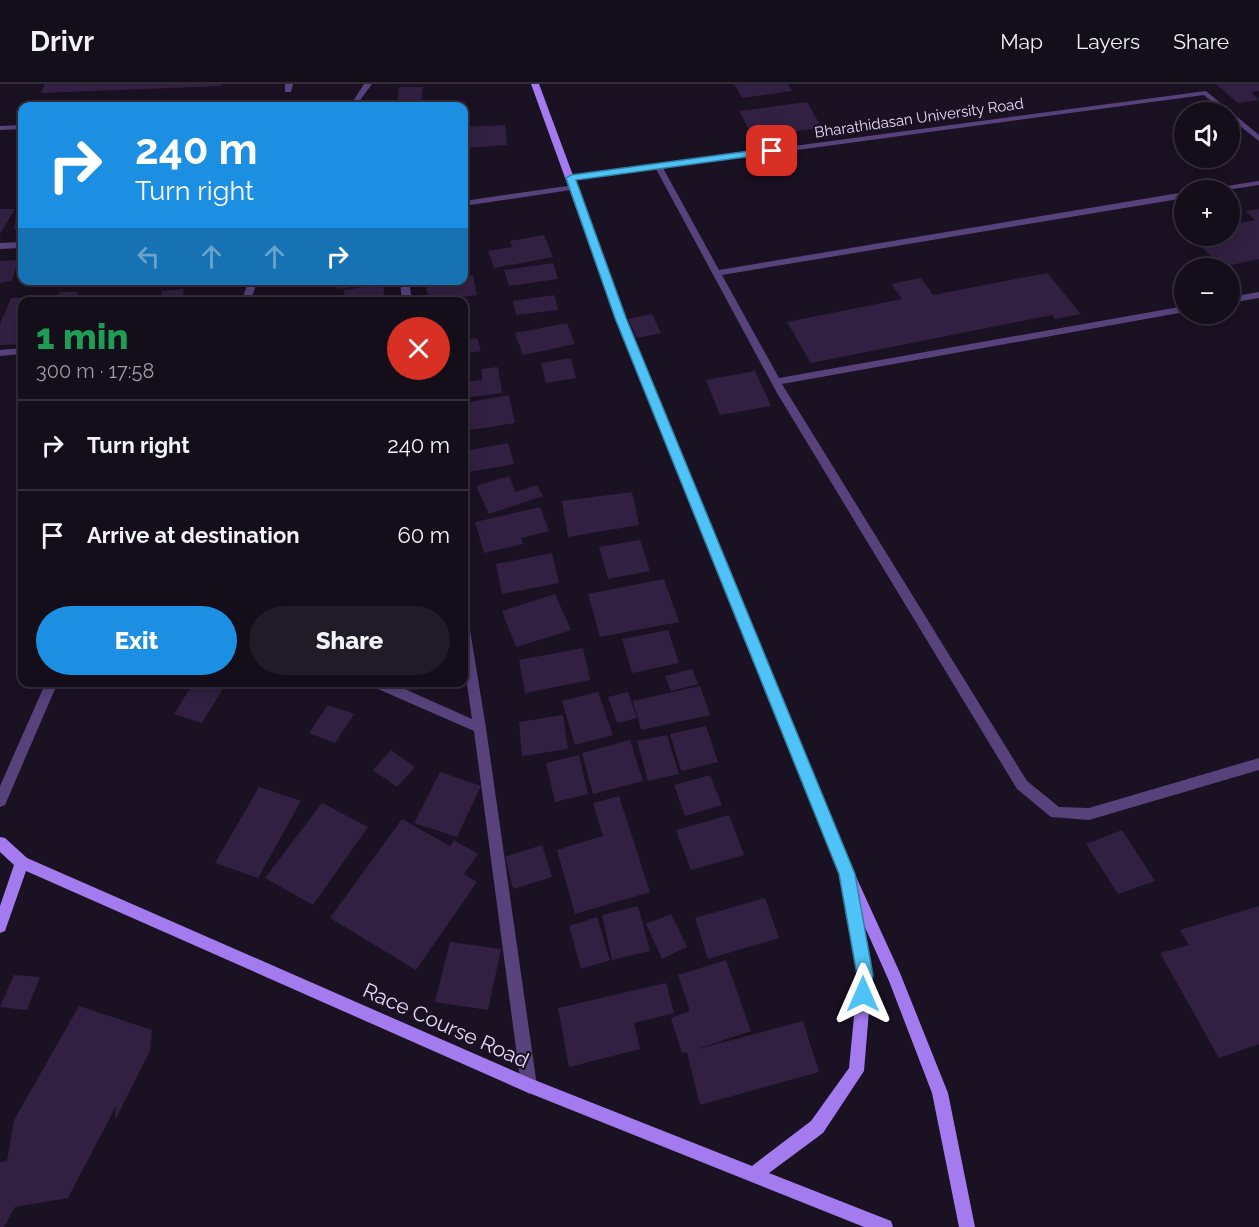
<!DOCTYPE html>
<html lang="en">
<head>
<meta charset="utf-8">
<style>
  :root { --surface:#140d1a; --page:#211b27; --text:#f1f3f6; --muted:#9d9ca2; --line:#332d39; --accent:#1d8fe2 }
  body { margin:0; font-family:Raleway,sans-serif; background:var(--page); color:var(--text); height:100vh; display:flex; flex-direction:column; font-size:22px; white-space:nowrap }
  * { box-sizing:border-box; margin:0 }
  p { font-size:20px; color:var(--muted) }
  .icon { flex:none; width:33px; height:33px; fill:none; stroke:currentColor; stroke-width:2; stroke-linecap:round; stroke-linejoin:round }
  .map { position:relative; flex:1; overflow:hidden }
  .drawer { position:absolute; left:18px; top:213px; width:450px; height:390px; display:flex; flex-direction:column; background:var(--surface); border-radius:12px; box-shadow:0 3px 15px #0003,0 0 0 2px var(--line) }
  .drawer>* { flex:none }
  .hud { position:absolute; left:18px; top:18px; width:450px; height:183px; border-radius:12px; box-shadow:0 3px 15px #0003,0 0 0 2px var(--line); background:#1d8fe2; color:#fff; overflow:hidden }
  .buttons { position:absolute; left:1174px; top:18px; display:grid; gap:12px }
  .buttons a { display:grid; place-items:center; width:66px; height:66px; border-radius:50%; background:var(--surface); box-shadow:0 3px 15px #0003,0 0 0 2px var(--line); font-size:30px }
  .pin { position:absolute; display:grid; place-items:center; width:51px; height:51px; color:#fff; margin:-26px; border-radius:12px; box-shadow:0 3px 9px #0006 }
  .me { position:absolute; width:66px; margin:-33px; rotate:0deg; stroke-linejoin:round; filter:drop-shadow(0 0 4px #0008) }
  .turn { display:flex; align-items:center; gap:21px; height:126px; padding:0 18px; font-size:27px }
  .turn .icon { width:78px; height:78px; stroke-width:2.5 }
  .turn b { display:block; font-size:42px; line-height:51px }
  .lanes { display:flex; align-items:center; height:57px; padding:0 18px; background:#0003; justify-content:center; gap:30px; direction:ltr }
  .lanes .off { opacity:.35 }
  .round { display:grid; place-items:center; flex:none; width:63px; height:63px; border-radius:32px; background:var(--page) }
  .headline { display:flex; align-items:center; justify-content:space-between; height:102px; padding:0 18px }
  h1 { font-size:36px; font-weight:800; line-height:45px; color:#1e9e55 }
  .cta { display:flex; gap:12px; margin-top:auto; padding:12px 18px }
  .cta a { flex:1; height:69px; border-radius:36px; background:var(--accent); color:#fff; font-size:24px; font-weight:800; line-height:69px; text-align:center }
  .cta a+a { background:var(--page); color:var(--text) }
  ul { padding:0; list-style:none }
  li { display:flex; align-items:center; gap:18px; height:90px; padding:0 18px; border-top:2px solid var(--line) }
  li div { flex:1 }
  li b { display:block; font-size:22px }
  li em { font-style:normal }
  header { display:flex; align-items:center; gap:36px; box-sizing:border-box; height:84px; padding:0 30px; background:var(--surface); border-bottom:2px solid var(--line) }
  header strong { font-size:28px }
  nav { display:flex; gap:33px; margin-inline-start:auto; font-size:21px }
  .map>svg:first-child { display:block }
</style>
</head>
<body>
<header>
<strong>Drivr</strong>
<nav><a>Map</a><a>Layers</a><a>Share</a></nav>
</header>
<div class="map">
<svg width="1259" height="1143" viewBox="0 0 1259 1143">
  <rect width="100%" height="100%" fill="#1a1123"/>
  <path fill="#322042" d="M45 0H221V2L41 9Z
    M734 0H788L792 7 742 14Z
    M1216 0H1259V7L1251 8 1259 16 1238 19Z
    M399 3H423L421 22H397Z
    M807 18 822 44 753 53 739 27Z
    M505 41 507 61 464 64V43Z
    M0 125H15L0 150Z
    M1259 125V175L1222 183 1191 152H1230V141L1255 136 1246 127Z
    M22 130V144L14 146 16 131Z
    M544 151 553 173 494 184 488 167 512 163 510 157Z
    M18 176 12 197 0 199V177Z
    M553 179 558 195 509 202 504 186Z
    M1047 189 1081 230 1055 235 1052 231 811 279 787 238 902 215 891 200 921 194 933 211Z
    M473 191 477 211 429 218 425 198 464 196V193Z
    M25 196H51L50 200 24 202Z
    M336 196H389V198L337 205Z
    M383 200 385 218H345L344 206Z
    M184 205 182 218H161L162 207Z
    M60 208H78L74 218H56Z
    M554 211 558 226 516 231 513 217Z
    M47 213 45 218H22V260L0 261V240L11 214Z
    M652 230 661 249 637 254 628 235Z
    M567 239 575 260 523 271 515 249Z
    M477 254 481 267 464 270V256Z
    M571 274 576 294 546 299 541 279Z
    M498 283 502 309 464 314V298L482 296 481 285Z
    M755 287 771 322 720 331 706 296Z
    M509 311 515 339 464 347V319Z
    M508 359 514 380 464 389V367Z
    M509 392 516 408 537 401 543 412 489 430 476 402Z
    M632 408 639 441 568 453 562 417Z
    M540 423 549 447 521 454 523 460 484 469 475 438Z
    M640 456 650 487 608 495 599 463Z
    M552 469 559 499 502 510 496 480Z
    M664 495 679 538 600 553 588 510Z
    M555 510 571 546 516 563 502 527Z
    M668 546 679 579 632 589 622 555Z
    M583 564 590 596 525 609 519 576Z
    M692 585 698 600 671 607 665 592Z
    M194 598H227L202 639 174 630Z
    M406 598H443V600L407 607Z
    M700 602 710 631 641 646 633 617Z
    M598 608 613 651 575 661 562 617Z
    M628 608 637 634 617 639 608 613Z
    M328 621 354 630 335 659 309 649Z
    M563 631 568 665 522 672 519 638Z
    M706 642 718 678 681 687 670 650Z
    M667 651 679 690 648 697 637 657Z
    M630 656 643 697 593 710 582 669Z
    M391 666 415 683 397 703 373 686Z
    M579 671 588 710 555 718 546 679Z
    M440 688 481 702 457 753 414 739Z
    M710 691 722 721 685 732 674 701Z
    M259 703 301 717 258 794 215 779Z
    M619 712 650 808 575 830 557 766 603 752 593 719Z
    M322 719 368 743 313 821 265 794Z
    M729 731 744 771 691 786 676 746Z
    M402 735 450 762 454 756 478 770 464 790 477 798 416 886 330 834Z
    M1122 746 1155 797 1118 810 1086 760Z
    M542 761 552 793 513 805 505 773Z
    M765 814 779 854 708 875 695 834Z
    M638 822 650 867 612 876 602 831Z
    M1259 822V960L1219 974 1160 869 1189 861 1180 846Z
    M671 830 687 863 662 875 646 840Z
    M597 833 610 876 581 885 569 842Z
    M450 858 501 865 488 926 435 918Z
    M726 876 751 947 694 966 803 937 819 988 700 1021 687 968 682 969 671 934 690 927 678 891Z
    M14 891 40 893 27 926 0 923Z
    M666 899 674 929 634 939 640 965 569 983 558 924Z
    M79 922 152 946 150 967 115 1036 116 1022 68 1114 15 1123 4 1143H0V1078L7 1077 14 1036Z"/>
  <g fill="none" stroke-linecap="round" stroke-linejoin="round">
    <path fill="#57427c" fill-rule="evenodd" d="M285 0H293L291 8H285Z"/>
    <path fill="#57427c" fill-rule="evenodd" d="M364 0H372L356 22H350Z
      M1206 7 1259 51V57L1230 34V28H1224L1204 11 663 84 719 186 1185 108V114L722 191 779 294 1185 222V228L782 300 1027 697 1059 723 1089 724 1259 674V686L1089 736 1051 733 1017 705 777 309 656 85 571 96 567 94 571 92 658 80Z
      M22 41V45L0 46V42Z
      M1259 97V101L1226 106H1209L1213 104Z
      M574 101 578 103 577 105 464 122V117Z
      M22 158V164L0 165V159Z
      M249 196H258L250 218H241Z
      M400 196H409L412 218H402Z
      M1259 208V214L1230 219V213Z
      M22 264V270L0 272V266Z
      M464 541 468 543 470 546 486 644 537 1002 534 1007 529 1010 524 1007 521 1002 474 647 371 602 369 598H389L472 635 464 580Z
      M46 598H58L5 721 0 723V702Z"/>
    <path fill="#a37bee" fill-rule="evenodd" d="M531 0H539L626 234 847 773 900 889 948 1009 975 1143H959L932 1009 889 897 864 841 872 891 864 987 823 1049 769 1089 891 1137 893 1143H864L524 1007 26 787 5 847 0 849V822L14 781 0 768V753L5 754 27 774 532 995 752 1082 811 1037 849 984 858 891 844 809 847 804 616 234Z"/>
  </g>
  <path fill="#4fc3f7" stroke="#337fa1" stroke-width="1.5" d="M772 64 775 65V69L576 96 626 234 855 790 873 891 869 916 863 918 858 916 855 910 857 891 839 790 615 234 566 94 571 91Z"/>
  <g text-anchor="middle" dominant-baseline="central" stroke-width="4.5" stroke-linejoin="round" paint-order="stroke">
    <g font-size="15" fill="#e7d8fa" stroke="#1a1123">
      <text transform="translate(919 34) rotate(-8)">Bharathidasan University Road</text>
    </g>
    <g font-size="21" fill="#e7d8fa" stroke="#1a1123">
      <text transform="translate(446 941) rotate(24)">Race Course Road</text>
    </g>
  </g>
</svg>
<div class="buttons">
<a><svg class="icon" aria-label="sound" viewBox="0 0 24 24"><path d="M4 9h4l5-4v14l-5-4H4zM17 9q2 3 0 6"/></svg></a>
<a>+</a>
<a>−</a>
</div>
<div class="pin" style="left:772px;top:67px;background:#d93025"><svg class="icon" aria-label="arrive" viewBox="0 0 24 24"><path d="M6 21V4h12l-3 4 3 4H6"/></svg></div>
<svg class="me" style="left:863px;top:910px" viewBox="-20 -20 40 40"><path d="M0-17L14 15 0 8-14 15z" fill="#4fc3f7" stroke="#fff" stroke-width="4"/></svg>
<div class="hud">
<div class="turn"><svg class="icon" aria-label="right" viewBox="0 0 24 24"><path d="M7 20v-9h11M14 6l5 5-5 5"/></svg><div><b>240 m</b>Turn right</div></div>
<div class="lanes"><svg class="icon off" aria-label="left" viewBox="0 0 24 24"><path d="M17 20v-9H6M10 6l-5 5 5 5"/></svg><svg class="icon off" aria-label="ahead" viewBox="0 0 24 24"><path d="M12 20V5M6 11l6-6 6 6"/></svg><svg class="icon off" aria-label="ahead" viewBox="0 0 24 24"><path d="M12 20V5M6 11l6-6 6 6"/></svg><svg class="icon" aria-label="right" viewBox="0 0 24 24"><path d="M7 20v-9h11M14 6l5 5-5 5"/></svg></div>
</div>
<section class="drawer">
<div class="headline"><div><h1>1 min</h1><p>300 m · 17:58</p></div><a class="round" style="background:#d93025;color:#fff"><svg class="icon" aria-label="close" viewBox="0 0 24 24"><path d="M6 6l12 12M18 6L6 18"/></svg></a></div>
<ul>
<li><svg class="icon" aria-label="right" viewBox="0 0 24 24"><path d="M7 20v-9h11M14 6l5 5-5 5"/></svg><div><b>Turn right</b></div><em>240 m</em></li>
<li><svg class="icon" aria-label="arrive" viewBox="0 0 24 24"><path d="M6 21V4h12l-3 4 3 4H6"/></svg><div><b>Arrive at destination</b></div><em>60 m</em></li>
</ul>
<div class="cta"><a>Exit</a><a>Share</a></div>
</section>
</div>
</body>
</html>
